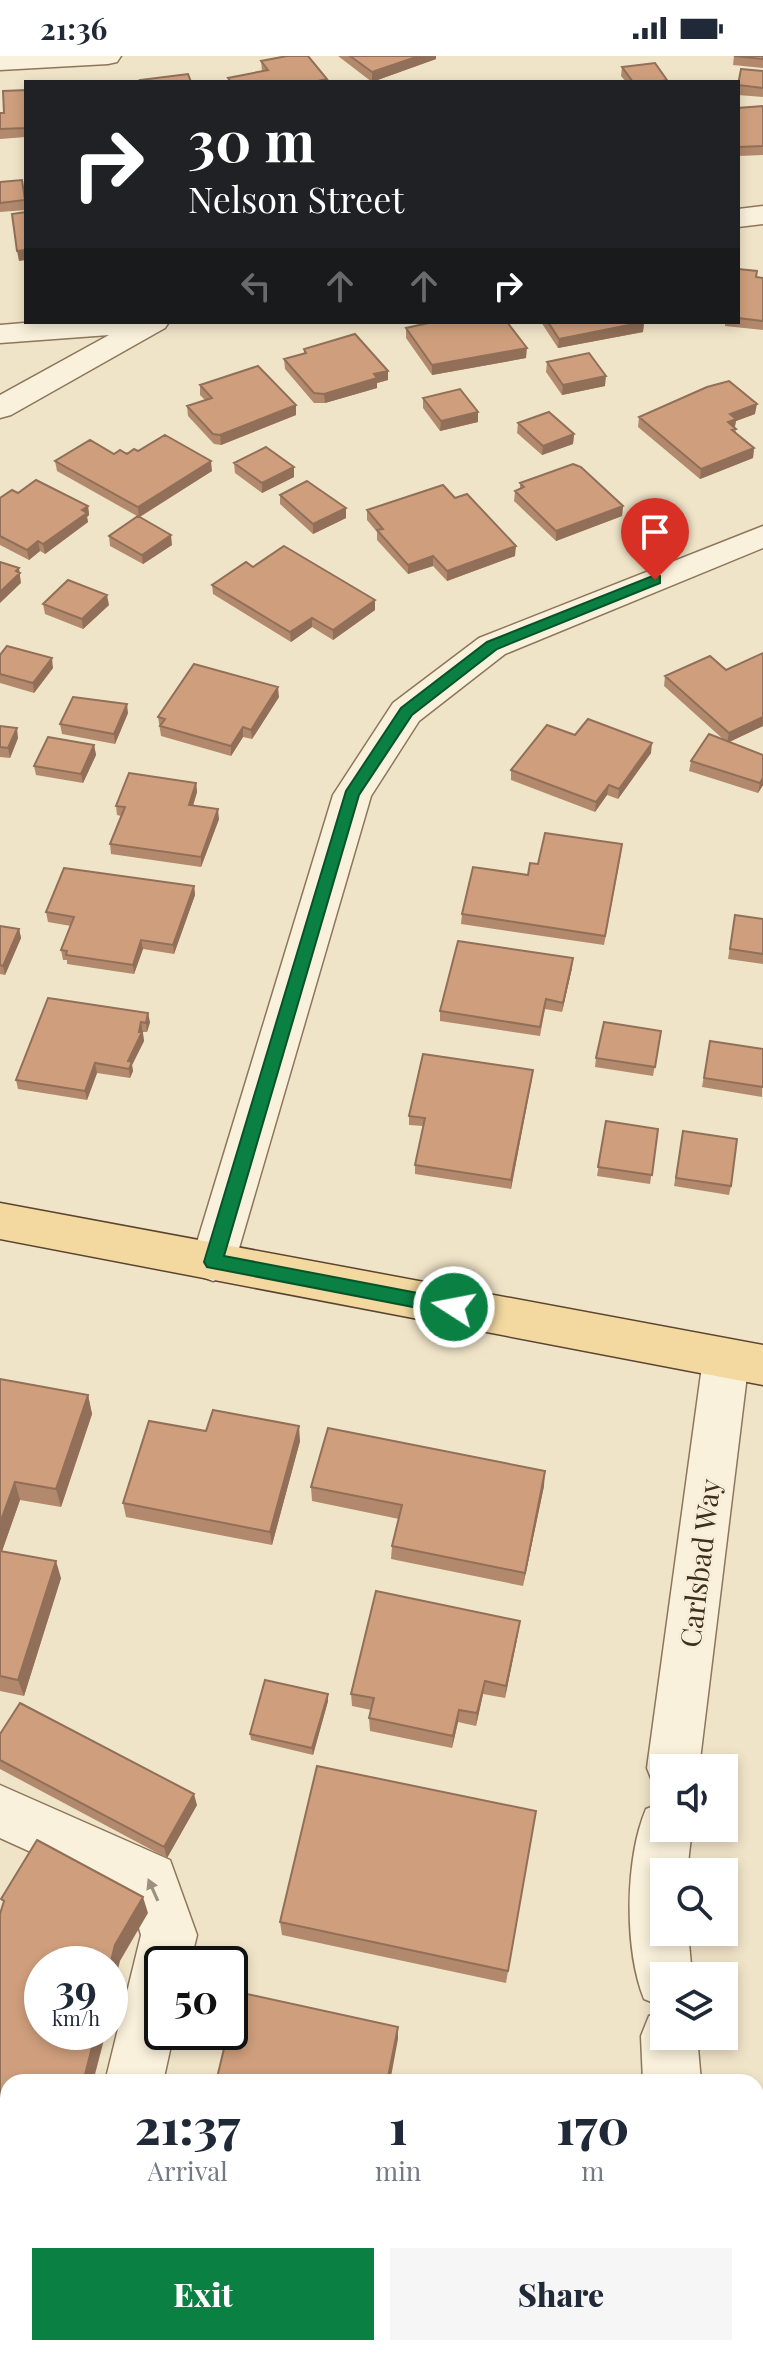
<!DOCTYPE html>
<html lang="en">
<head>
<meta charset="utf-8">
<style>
  :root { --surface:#fff; --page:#f6f6f7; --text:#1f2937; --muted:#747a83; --accent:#0b8043 }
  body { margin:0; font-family:"Playfair Display",serif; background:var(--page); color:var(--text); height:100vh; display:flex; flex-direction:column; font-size:30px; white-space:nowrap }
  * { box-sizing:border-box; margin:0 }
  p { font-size:26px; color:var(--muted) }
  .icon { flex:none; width:44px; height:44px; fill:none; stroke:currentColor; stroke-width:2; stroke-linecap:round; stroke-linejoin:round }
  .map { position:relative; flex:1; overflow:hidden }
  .details { position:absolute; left:0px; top:2018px; width:764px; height:282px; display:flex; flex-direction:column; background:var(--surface); border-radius:24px 24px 0 0; box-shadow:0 4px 12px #0003 }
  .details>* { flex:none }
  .hud { position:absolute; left:24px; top:24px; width:716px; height:244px; border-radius:0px; box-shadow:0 4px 12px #0003; background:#202124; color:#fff; overflow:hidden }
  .buttons { position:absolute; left:650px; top:1698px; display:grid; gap:16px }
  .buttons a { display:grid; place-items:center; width:88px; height:88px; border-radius:0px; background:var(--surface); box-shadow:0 4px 12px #0003; font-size:40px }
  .speed { position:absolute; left:24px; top:1890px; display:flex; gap:16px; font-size:40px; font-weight:700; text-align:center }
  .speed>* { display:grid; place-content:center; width:104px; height:104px; border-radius:50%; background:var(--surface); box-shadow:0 4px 12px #0003; line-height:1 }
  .speed small { font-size:20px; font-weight:400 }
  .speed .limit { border:4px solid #111; border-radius:12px; background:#fff; color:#111 }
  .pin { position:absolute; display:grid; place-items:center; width:68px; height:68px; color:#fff; margin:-82px -34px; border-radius:50% 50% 50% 0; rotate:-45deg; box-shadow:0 0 8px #0007 }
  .pin .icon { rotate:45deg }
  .me { position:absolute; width:88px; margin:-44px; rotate:281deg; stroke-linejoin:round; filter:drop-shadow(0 0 6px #0008) }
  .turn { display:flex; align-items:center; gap:28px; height:168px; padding:0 32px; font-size:36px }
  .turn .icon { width:104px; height:104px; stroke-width:2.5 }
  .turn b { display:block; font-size:56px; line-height:68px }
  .lanes { display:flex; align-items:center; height:76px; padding:0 32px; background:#0003; justify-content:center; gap:40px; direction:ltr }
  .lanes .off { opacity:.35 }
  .eta { display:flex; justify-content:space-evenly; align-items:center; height:136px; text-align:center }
  .eta b { font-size:48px; font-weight:800; line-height:56px }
  .primary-button { display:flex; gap:16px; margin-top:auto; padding:16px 32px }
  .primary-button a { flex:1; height:92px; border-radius:0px; background:var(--accent); color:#fff; font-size:32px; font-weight:800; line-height:92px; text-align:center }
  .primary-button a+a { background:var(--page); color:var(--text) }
  .status { display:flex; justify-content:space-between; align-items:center; height:56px; padding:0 40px; background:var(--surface); direction:ltr }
  .status svg { height:22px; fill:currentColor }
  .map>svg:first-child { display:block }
</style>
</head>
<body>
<div class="status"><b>21:36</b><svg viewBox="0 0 49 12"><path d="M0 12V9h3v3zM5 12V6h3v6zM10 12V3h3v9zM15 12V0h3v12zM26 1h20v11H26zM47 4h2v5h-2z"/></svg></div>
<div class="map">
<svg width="763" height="2299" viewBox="0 0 763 2299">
  <rect width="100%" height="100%" fill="#f0e4c8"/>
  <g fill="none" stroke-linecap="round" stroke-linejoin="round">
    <g stroke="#8d765c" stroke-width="3">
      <path id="minor" d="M0 0H121L117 6 108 8 0 14Z
        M763 150V168L738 171V153Z
        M36 266H169L165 272 11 359 0 362V339L109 279 0 287V269Z
        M763 470V492L505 598 419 665 371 740 235 1206 229 1219 213 1225 197 1219 191 1206 333 739 393 647 479 582Z
        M726 1283 742 1289 749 1303 699 1712H664V1734L654 1730 647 1712 703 1303 710 1289Z
        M0 1729 170 1804 197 1879 190 1908H162V1976H174L163 2026H105L141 1879 130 1841 0 1782Z
        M664 1746V1772H692L687 1816H664V1876H688L692 1920H664V1951L644 1943C624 1893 625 1803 646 1753Z
        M664 1954V1980H697L701 2026H643L641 1980 649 1960Z
        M38 2292H100L98 2299H36Z
        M631 2292H693V2299H631Z"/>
    </g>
    <g stroke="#5b4430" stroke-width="3">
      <path id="major" d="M0 1147 763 1289V1329L0 1183Z"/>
    </g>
    <use href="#minor" fill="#faf1dc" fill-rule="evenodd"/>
    <use href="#major" fill="#f3d9a0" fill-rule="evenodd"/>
  </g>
  <path fill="#b2896c" d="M338 0H436V3L372 26Z
    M734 0H763V12L733 9Z
    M261 5 327 23V26H229L228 22 262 15Z
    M622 11 667 24V26H626L621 20Z
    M763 15V41L738 39V26Z
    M26 34V81L0 83V57H4Z
    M763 50V99L738 100V52Z
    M22 124 26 154 0 156V126Z
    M738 213 756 221 763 222V274L725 270V266H738Z
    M541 266H644L643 276 558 292Z
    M406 272 526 302 432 319 406 282Z
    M304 293 388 324 377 327V332L325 347H314L285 313 284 303 304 298Z
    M547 306 605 330 562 339 546 316Z
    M200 329 296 349V359L221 389 214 388 188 360 187 350 205 344 200 339Z
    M423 342 478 356V366L440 375 423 352Z
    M755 358 736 365 735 371 736 377 754 392 753 402 700 423 638 371 639 361Z
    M518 367 574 378 573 388 542 399 517 377Z
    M138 395 212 415 140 461 172 489 143 508 110 490 109 480 137 460 57 415 55 405Z
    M234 407 294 411V421L262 437 235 417Z
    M520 427 623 450 622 460 556 485 514 445 515 435 520 433Z
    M18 437 88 450 89 459 87 461 88 466 45 498 40 495 29 504 0 489V442Z
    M280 439 346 462 313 478 280 448Z
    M455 442 515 500 447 525 433 510 408 518 377 484V476L367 464V454Z
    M253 511 375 544V554L333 584 312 571 291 586 213 538 212 529Z
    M43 548 109 549 83 573 45 558Z
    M763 597V670L729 686 763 729 758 737 689 715 691 705 723 683 664 630 665 620 726 614Z
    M0 599 53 612 34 637 0 627Z
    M279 641 252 683 243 681 231 700 161 680 158 661Z
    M128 657 115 688 62 678 60 668Z
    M0 670 18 682 10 702 0 701Z
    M575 679 651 697 618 743 607 739 595 756 511 724V714Z
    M94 689 96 699 83 727 36 719 34 710Z
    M196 727 197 736 193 750 219 763 201 811 111 798 110 788 121 760 117 759 116 750Z
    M621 798 604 889 461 868 462 858 528 819 538 808Z
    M194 830 195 839 174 898 143 893 134 918 67 908V904H63L61 894 71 870 48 866 46 856Z
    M735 859 763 863V908L728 903Z
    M0 870 19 873 21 882 5 919 0 918Z
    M572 912 562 956 545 953 540 980 440 965V955Z
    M48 942 150 966 147 976H143L144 985 132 1009 133 1015 130 1022 97 1017 87 1044 18 1033 16 1024Z
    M661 975 653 1020 595 1011 596 1002Z
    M710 985 763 993 762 1041 702 1031Z
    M533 1014 511 1133 415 1118V1109L423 1070 409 1069V1060Z
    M606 1065 658 1073 650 1128 597 1120Z
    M683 1075 731 1130 729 1139 674 1130Z
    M0 1323 88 1339 92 1358 61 1451 20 1444 2 1495 61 1522 24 1640 0 1635Z
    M206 1375 300 1385 272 1489 126 1461 123 1447Z
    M544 1430 523 1530 391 1503 392 1490 399 1463 312 1445 311 1431Z
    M518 1578 505 1642 483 1638 476 1670 458 1666 452 1692 370 1675 369 1662 371 1654 352 1650 351 1638Z
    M328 1638V1645L313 1699 251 1684 250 1678Z
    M0 1678 197 1749 167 1802 0 1713Z
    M536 1755 506 1927 282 1879 280 1866Z"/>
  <path fill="#916f58" d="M419 0H436V3L372 26V16Z
    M26 194V204L19 205 17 195Z
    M644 266 643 276 558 292 559 283Z
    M527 292 526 302 432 319V309Z
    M388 315V324L377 327V332L325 347 324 338 374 318Z
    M606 320 605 330 562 339 563 329Z
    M757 348 755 358 736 365 734 373 726 376 730 358Z
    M296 349V359L221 389 220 379Z
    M478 356V366L440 375 441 365Z
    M574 378 573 388 542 399 543 390Z
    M754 392 753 402 700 423 701 413Z
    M211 405 212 415 139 461 138 451Z
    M294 411V421L262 437V427Z
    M88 450 89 459 87 461 88 466 45 498 43 488Z
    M623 450 622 460 556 485V475Z
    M346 452V462L313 478V468Z
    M171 479 172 489 143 508 142 499Z
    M38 485 40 495 29 504 27 494Z
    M516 490 515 500 447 525V515Z
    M433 500V510L408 518V509Z
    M19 512 21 527 0 547V536Z
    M107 539 109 549 83 573 82 563Z
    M375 544V554L333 584V574Z
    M312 562V571L291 586 290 576Z
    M52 602 53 612 34 637 33 627Z
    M278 631 279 641 252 683 251 674Z
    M127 648 128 657 115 688 114 678Z
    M763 661V670L727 687 729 677Z
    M243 671V681L231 700V690Z
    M17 672 18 682 10 702 8 692Z
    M652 687 651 697 618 743 619 733Z
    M94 689 96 699 83 727 81 718Z
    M763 722V729L758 737 760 727Z
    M196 727 197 736 190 759 189 749Z
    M609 729 607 739 595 756 596 746Z
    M218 753 219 763 201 811V801Z
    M194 830 195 839 174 898 173 889Z
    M19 873 21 882 5 919 3 910Z
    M141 884 143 893 134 918 133 909Z
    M573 902 572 912 562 956 563 947Z
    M148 957 150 966 147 976 146 967Z
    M141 966 144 985 132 1009 133 1015 130 1022 128 1005Z
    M95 1007 97 1017 87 1044 85 1035Z
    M533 1014 532 1023 511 1133V1124Z
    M88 1339 92 1358 61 1451 56 1433Z
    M299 1370 300 1385 272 1489 270 1476Z
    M545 1415 544 1430 523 1530 525 1517Z
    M15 1426 20 1444 0 1501V1467Z
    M56 1505 61 1522 24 1640 18 1624Z
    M520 1565 518 1578 505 1642 506 1630Z
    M485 1625 483 1638 476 1670 477 1657Z
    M328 1638V1645L313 1699 312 1692Z
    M459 1654 458 1666 452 1692 453 1680Z
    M194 1738 197 1749 167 1802 164 1791Z
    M143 1841 148 1857 120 1905 110 1945V1909L115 1889Z
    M398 1971V1983L390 2026H387Z
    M96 1976H106L93 2026H83Z
    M8 2283V2292H16L14 2299H4Z"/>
  <path fill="#cf9f7d" stroke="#916f58" stroke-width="2" d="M287 0H308L327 23 313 26H231L228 22 268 14 261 5Z
    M350 0H419L372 16Z
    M734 0H763V3Z
    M655 7 667 24 657 26H633L622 11Z
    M741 13 763 15V32L738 29Z
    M188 18 191 26H141L140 24Z
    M26 34V72L0 73V57H4L3 35Z
    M763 50V90L738 91V52Z
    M22 124 25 144 0 147V126Z
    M26 156V194L17 195 12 158Z
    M738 213 757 215 756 221 763 222V265L738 262Z
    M433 266H507L527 292 432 309 406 272Z
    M548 266H644L559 283Z
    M355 278 388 315 374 318 377 322 324 338 314 337 284 303 306 297 304 293Z
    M589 297 606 320 563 329 547 306Z
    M258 310 296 349 220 379 213 378 187 350 212 342 200 329Z
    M729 325 757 348 730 358 736 363 728 366 736 373 732 374 754 392 701 413 639 361 707 331Z
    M460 333 478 356 441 365 423 342Z
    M549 356 574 378 543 390 518 367Z
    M165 379 211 405 138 451 55 405 90 384 114 398 120 394 127 398 134 393 138 395Z
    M266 391 294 411 262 427 234 407Z
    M573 408 581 411 623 450 556 475 515 435 524 431 520 427Z
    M36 424 88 450 82 454 87 457 43 488 38 485 27 494 0 480V442L12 434 18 437Z
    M307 425 346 452 313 468 280 439Z
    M443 429 455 442 467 438 516 490 447 515 433 500 408 509 377 474 383 473 367 454Z
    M138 460 171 479 142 499 109 480Z
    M284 490 375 544 333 574 312 562 290 576 212 529 246 506 253 511Z
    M0 506 19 512 16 515 20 517 0 536Z
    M68 524 107 539 82 563 43 548Z
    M7 590 52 602 33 627 0 618V599Z
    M763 597V661L729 677 665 620 710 600 726 614Z
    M194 608 278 631 251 674 243 671 231 690 160 670 165 663 158 661Z
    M73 641 127 648 114 678 60 668Z
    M588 663 652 687 619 733 609 729 596 746 511 714 547 669 575 679Z
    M0 670 17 672 8 692 0 691Z
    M709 678 763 699V722L760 727 691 705Z
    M48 681 94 689 81 718 34 710Z
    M129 717 196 727 189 749 218 753 201 801 110 788 125 751 116 750Z
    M545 777 622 788 605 880 462 858 473 811 528 819 530 807 538 808Z
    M64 812 194 830 173 889 141 884 133 909 66 899 67 895 61 894 74 861 46 856Z
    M735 859 763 863V898L730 893Z
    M0 870 19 873 3 910 0 909Z
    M458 885 573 902 563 947 546 943 540 971 440 955Z
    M48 942 148 957 146 967 141 966 139 976H142L128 1005 132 1006 129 1013 95 1007 85 1035 16 1024Z
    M604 966 661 975 655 1011 596 1002Z
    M710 985 763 993V1031L704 1022Z
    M423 998 533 1014 511 1124 415 1109 425 1062 409 1060Z
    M606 1065 658 1073 652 1119 598 1111Z
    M683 1075 737 1083 731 1130 676 1122Z
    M0 1323 88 1339 56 1433 15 1426 0 1467Z
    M213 1354 299 1370 270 1476 123 1447 149 1365 206 1375Z
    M328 1372 545 1415 525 1517 392 1490 402 1449 311 1431Z
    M0 1495 56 1505 18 1624 0 1620Z
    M376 1535 520 1565 506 1630 485 1625 477 1657 459 1654 453 1680 369 1662 374 1642 351 1638Z
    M265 1624 328 1638 312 1692 250 1678Z
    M20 1647 194 1738 164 1791 0 1704V1678Z
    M317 1710 536 1755 508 1915 280 1866Z
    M37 1784 143 1841 115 1889 110 1909 42 1908V1976H96L83 2026H8V2283L4 2299H0V1858L4 1845 1 1843Z
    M238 1936 398 1971 387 2026H216L228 1976H230V1968Z
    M335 2292H452L451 2299H334Z"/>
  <defs><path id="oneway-solid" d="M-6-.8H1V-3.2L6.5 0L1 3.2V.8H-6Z" transform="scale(2)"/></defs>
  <use fill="#9c907e" href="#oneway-solid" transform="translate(153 1834) rotate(-114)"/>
  <path fill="#0b8043" stroke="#07532c" stroke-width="2" d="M655 519 660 520V527L497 593 412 659 359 739 224 1200 454 1244 464 1251 461 1257 454 1259 207 1211 204 1206 346 735 401 652 487 586Z"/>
  <g text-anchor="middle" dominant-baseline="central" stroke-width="6" stroke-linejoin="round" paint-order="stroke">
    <g font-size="28" fill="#3d2e20" stroke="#f7eed8">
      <text transform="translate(699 1507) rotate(-83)">Carlsbad Way</text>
    </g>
  </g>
</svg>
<div class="buttons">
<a><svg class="icon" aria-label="sound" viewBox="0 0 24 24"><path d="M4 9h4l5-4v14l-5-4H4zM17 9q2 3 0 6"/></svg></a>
<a><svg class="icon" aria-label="search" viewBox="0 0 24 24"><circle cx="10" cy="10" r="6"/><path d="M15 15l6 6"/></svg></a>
<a><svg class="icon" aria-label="layers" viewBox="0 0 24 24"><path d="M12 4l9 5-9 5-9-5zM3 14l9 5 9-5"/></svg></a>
</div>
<div class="speed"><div>39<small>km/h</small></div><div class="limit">50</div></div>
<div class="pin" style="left:655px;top:524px;background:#d93025"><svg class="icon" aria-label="arrive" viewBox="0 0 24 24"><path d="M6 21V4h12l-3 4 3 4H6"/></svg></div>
<svg class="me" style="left:454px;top:1251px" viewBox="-20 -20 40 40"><circle r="17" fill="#0b8043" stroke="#fff" stroke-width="3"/><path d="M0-11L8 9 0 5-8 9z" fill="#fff"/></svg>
<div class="hud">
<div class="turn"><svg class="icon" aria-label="right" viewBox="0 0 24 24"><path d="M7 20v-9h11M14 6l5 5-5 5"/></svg><div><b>30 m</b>Nelson Street</div></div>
<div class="lanes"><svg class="icon off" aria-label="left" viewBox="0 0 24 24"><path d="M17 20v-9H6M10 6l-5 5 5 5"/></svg><svg class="icon off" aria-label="ahead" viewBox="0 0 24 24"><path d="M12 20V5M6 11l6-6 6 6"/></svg><svg class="icon off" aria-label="ahead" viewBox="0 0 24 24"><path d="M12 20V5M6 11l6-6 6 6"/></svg><svg class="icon" aria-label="right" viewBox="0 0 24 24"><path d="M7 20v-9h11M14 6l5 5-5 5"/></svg></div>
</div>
<section class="details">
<div class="eta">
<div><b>21:37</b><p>Arrival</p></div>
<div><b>1</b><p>min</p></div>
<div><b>170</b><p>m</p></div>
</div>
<div class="primary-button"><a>Exit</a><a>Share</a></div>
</section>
</div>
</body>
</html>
